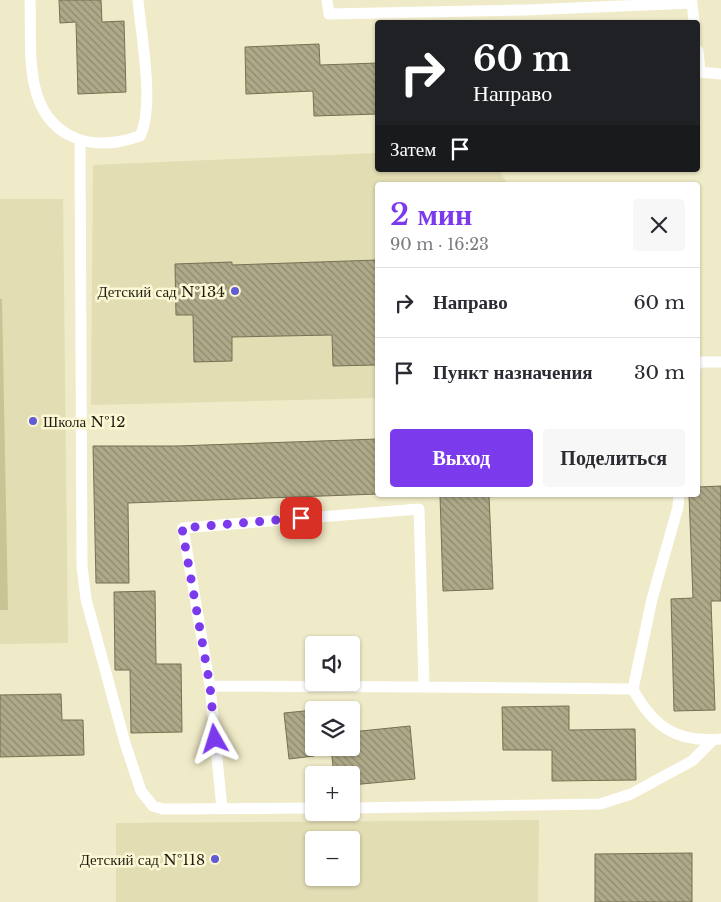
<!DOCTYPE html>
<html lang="ru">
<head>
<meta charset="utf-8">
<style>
  :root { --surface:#fff; --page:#f7f7f7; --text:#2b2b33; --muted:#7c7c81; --line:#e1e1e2; --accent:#7c3aed }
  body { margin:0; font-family:"Libre Baskerville",serif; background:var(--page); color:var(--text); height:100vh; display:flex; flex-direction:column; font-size:19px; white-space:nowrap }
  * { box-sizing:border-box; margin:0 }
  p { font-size:16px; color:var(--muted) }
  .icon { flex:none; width:28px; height:28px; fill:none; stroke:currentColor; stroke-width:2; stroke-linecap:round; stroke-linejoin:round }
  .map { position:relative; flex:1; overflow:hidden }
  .sheet { position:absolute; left:375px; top:182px; width:325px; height:315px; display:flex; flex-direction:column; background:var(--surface); border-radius:5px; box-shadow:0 1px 4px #0004 }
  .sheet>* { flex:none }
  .guide { position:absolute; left:375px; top:20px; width:325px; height:152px; border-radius:5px; box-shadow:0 1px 4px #0004; background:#202124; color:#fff; overflow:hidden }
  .buttons { position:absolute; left:305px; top:636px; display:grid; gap:10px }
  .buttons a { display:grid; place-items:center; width:55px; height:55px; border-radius:5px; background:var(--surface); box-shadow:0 1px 4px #0004; font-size:25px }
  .pin { position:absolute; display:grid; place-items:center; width:42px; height:42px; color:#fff; margin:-21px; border-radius:10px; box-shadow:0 2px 8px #0006 }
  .me { position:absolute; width:55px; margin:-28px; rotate:354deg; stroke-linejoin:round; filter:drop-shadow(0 0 4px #0008) }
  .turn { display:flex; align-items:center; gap:18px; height:105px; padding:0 15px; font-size:22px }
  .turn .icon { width:65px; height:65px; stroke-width:2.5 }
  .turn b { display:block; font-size:35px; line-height:42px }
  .then { display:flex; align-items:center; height:48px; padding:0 15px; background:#0003; gap:10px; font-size:19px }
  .round { display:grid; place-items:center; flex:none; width:52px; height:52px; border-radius:5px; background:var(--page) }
  .overview { display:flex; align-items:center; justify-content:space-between; height:85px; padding:0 15px }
  h1 { font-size:30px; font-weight:600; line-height:38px; color:var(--accent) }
  .cta { display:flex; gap:10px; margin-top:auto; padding:10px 15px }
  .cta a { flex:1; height:58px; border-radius:5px; background:var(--accent); color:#fff; font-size:20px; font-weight:600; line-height:58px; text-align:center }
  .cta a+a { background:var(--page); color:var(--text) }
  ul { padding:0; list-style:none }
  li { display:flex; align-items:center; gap:15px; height:70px; padding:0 15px; border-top:1px solid var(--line) }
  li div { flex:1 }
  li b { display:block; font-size:19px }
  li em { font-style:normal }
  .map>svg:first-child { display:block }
</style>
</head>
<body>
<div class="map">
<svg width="721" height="902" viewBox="0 0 721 902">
  <defs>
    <pattern id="building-back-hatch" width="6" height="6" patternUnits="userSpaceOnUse" patternTransform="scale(1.25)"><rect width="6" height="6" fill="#aea988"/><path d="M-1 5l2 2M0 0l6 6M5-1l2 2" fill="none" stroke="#8d896e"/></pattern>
  </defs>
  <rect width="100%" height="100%" fill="#efeac7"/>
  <path fill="#e3ddb4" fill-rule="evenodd" d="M377 153 378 170H499L508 185H378L377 398 91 405 93 165Z
    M0 199H63L68 643 0 644Z
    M539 820 538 902H116V823ZM314 840H351V878H314Z"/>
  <path fill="#cac393" d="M0 299H2L8 610H0Z"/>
  <path fill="url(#building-back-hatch)" stroke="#757152" d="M59 0H101L102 22 124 21 126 92 78 94 76 22 60 23Z
    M319 44 320 65 378 63V114L314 116 313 91 246 94 245 47Z
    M378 260 376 365 333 366 332 335 232 337V361L194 362 193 315H176L175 264 232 262V265Z
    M378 439V494L128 503 129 583H96L93 446H177Z
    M721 486V601H711L715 710 674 711 671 599 693 598 689 495H698V487Z
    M440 495H489L493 589 443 591Z
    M155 591 156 664H181L182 732 131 733 130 670H115L114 592Z
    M61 694 62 720H83L84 755 0 757V695Z
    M569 706V730L635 729 636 780 552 781V750H503L502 707Z
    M314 710V756L289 759 284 713Z
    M410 726 415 779 351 785V775H334L331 748H351V732Z
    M692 853V902H595V854Z"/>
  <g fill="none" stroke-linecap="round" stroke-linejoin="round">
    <path stroke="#fff" stroke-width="11" d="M30 0C32 46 22 110 69 135 91 147 117 144 140 136 155 107 141 34 138 0
      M327 0 329 14 526 10 692 3 694 22
      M698 51 700 72 721 74
      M80 141 82 566 86 599 125 743 141 791 153 806 163 809 314 808
      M698 364 701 362H721
      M210 686 424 687
      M633 689 652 599 678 507 679 495
      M351 808 600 804 631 794 692 761 713 740
      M222 809 210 686 183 528 419 509 424 687 633 689C653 727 677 743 721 739"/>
  </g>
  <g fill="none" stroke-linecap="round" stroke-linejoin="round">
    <path stroke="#7c3aed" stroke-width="9" stroke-dasharray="0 16.2" d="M215 739 210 686 182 528 301 518"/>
  </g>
  <g fill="#615cd5" stroke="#fcf7d4" stroke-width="2">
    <circle cx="235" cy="291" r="5"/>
    <circle cx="33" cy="421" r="5"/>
    <circle cx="215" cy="859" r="5"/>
  </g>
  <g text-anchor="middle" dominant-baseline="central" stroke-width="5" stroke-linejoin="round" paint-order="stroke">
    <g font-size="15" fill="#1f1d10" stroke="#fcf7d4" text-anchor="end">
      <text x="225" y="291">Детский сад №134</text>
      <text x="43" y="421" text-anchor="start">Школа №12</text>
      <text x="205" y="859">Детский сад №118</text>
    </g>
  </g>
</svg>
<div class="buttons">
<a><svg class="icon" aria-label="sound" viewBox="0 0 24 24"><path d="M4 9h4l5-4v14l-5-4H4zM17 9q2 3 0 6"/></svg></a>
<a><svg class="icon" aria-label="layers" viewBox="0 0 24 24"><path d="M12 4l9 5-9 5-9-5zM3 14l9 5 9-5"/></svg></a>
<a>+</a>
<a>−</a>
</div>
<div class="pin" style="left:301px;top:518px;background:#d93025"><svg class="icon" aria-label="arrive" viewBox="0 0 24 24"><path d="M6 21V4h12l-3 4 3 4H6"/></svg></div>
<svg class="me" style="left:215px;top:739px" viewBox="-20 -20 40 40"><path d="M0-17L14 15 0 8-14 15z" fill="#7c3aed" stroke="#fff" stroke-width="4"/></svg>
<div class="guide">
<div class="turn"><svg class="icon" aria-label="right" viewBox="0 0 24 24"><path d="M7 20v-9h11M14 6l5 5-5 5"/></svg><div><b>60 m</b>Направо</div></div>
<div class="then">Затем<svg class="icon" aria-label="arrive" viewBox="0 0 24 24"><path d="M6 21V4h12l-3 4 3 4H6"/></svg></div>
</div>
<section class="sheet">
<div class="overview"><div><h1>2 мин</h1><p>90 m · 16:23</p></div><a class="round"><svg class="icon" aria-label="close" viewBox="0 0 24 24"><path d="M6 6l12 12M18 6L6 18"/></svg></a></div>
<ul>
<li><svg class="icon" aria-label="right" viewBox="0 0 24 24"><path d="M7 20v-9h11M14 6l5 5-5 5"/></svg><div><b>Направо</b></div><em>60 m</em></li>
<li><svg class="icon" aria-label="arrive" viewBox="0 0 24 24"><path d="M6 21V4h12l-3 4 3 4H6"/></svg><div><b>Пункт назначения</b></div><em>30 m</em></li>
</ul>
<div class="cta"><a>Выход</a><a>Поделиться</a></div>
</section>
</div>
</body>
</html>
